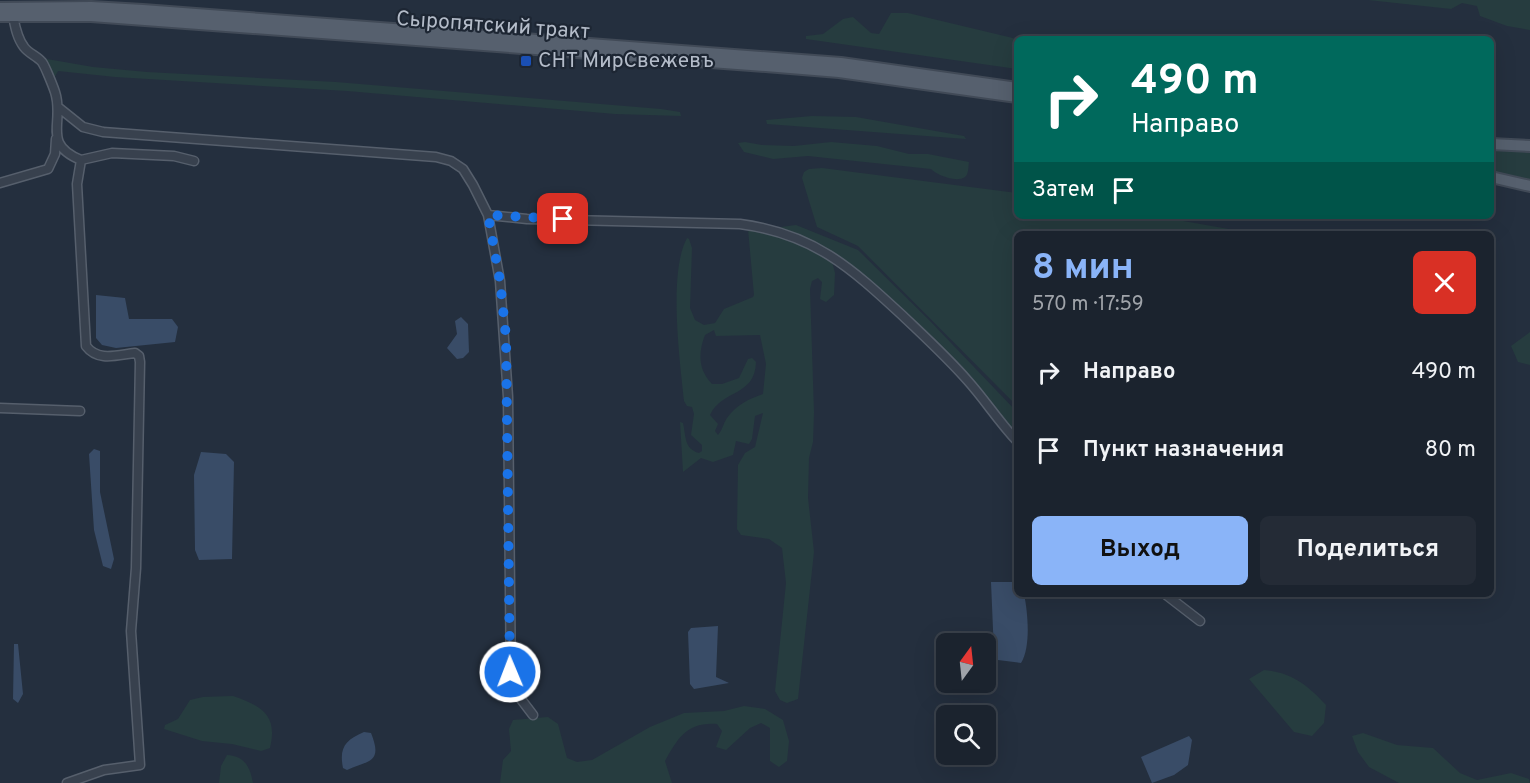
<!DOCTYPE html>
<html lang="ru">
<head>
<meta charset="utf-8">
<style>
  :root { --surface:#1b232e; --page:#242b36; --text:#f1f3f6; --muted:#a0a4aa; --line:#39404a; --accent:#8ab4f8 }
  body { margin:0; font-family:Overpass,sans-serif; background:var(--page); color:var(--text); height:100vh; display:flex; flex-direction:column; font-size:22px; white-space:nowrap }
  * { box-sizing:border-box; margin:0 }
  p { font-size:20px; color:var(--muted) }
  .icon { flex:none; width:33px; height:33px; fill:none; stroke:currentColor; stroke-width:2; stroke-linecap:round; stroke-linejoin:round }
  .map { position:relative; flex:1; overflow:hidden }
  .side { position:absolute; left:1014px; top:231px; width:480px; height:366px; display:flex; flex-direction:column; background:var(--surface); border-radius:9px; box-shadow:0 6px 24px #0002,0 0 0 2px var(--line) }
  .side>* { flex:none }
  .hud { position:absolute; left:1014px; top:36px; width:480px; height:183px; border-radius:9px; box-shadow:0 6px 24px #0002,0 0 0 2px var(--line); background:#00695c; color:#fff; overflow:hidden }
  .needle { width:39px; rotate:15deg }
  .buttons { position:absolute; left:936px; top:633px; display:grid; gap:12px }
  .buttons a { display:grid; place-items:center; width:60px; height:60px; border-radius:9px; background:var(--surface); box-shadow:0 6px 24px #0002,0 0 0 2px var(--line); font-size:30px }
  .pin { position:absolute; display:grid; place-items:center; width:51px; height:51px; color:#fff; margin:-26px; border-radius:12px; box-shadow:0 3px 9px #0006 }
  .me { position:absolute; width:66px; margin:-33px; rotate:359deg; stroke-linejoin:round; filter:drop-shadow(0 0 4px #0008) }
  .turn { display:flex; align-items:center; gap:21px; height:126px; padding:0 18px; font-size:27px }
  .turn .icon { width:78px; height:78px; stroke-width:2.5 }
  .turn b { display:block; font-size:42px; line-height:51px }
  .then { display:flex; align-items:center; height:57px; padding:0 18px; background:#0003; gap:12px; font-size:22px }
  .round { display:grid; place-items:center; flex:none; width:63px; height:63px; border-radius:9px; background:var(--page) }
  .headline { display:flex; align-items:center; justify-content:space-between; height:102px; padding:0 18px }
  h1 { font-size:36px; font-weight:700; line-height:45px; color:var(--accent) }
  .primary-button { display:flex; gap:12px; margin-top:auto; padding:12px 18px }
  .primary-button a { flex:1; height:69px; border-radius:9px; background:var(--accent); color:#111; font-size:24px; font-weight:700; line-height:69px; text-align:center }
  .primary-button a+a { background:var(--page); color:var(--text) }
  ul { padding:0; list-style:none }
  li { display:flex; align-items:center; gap:18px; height:78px; padding:0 18px }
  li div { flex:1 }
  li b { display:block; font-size:22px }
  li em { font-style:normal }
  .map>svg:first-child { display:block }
</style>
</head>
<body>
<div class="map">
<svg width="1530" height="783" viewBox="0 0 1530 783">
  <rect width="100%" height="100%" fill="#242f3e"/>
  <path fill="#263c3f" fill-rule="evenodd" d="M1368 0H1530V30L1507 26 1480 16 1477 6 1462 3 1451 9Z
    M891 13H908L1017 39V69L806 39V36L823 34 843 19 853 17 871 33 879 34Z
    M47 59 93 67 147 72 336 82 661 109 680 112 681 116 615 114 347 91 115 77 58 71 53 80 45 61Z
    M812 116 856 117 964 136 966 139 767 124 766 120Z
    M745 142 762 145 794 146 831 142 877 146 909 154H928L969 162C968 167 969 174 965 177 956 183 937 175 931 169L808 156 773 159 744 152 738 143Z
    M1491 149 1530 151V182L1491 172Z
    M822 168 1017 193V216H1155L1257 234H1017V406L858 246 817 227 802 178 804 172 809 169Z
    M796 225 858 250 930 321 1017 412V437L944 352 898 305 830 251 783 231 781 227Z
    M748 229 777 235 831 258 835 273 834 295 826 302 820 299 822 282 818 278 812 281 810 289 814 412 813 442 809 458 808 498 814 552 798 699 787 703 780 700 775 691 786 583 782 548 769 539 741 535 737 529 738 465 745 453 755 447 763 413 755 416 752 439 749 444 736 441 733 455 713 462 701 458 683 472 680 422 683 423C686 436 684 449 699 453L702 451V445L691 435 694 414 692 407 687 406 684 401C680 361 668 273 687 238L689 239 692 248 690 308 695 320 704 325 715 323 724 309 753 297 754 295ZM714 330 716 336 760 335 766 364 763 394C749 399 736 405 727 418 723 424 723 429 718 435L715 431 718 424 710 415C722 389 755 397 756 362L752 358 748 359 739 378 722 384H712C698 369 698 353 705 335Z
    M1530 332V365L1518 362 1511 346Z
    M1264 670C1291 672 1308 685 1326 705L1324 723 1312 736 1294 732 1249 679Z
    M233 696C262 706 278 715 270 748L261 751 232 744 202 741 164 729 165 725 178 719 190 700 203 697Z
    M744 706 765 709 783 720 789 741 787 761 779 767 770 761V728L761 723 750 728 726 750 716 747 722 731 717 724C687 722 678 738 665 761L672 783H500L503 760 511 751 509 729 513 720 548 717 558 724 567 758 577 762 592 760 650 727 684 713 724 711Z
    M1363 733 1397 745 1433 748 1460 773 1477 780 1511 773 1529 779 1530 783H1399L1369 767 1358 752 1352 736Z
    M227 755C245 756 250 767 253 783H219L221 766Z"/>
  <path fill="#394c67" d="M96 295 125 298 129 319H172L178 327 175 342 116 348 102 345 96 338Z
    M461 317 468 324 469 352 463 358 457 359 447 348 457 334 455 321Z
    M94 449 100 451V492L114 559 111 569 103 566 94 530 89 454Z
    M201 452 226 454 234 462 232 559 199 560 195 550 194 475Z
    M991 582H1017V594H1024C1028 613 1031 647 1021 663L998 660 994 653Z
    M718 626 716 677 729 683 694 689 690 684 688 632 691 628Z
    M14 644H18L23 694 18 703 13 699Z
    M364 732 371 733C383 763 369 760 347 770L343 768C339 748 345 740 364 732Z
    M1189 736 1192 740 1188 765 1174 775 1152 783 1141 757Z"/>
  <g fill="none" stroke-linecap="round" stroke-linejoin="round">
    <g stroke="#565f6c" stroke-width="11">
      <path id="minor" d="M13 16C15 26 17 38 24 47 28 53 37 56 42 62 45 66 53 86 55 92 65 122 41 144 81 160L112 153 174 156 194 161
        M58 107 83 127 103 132 436 157 451 161 463 169 473 185 488 215 500 281 508 397 511 686 533 715
        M0 183 48 169 55 154 56 139
        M488 215 527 219 740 224C814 234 850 267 903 316 925 337 948 358 968 381 985 400 999 422 1017 441
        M0 408 80 411
        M1165 594 1200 621
        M67 783 104 770 140 765 131 631 136 568 140 362 139 356 135 353C117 355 98 362 86 346L77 184 81 160"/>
    </g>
    <g stroke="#414a57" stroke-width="14">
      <path id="major" d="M0 8 91 7 143 10 841 63 1017 88
        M0 16H91L778 67 839 72 1017 97
        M1491 144 1530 146
        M1491 177 1530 186"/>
    </g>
    <use href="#minor" stroke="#38414e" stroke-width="8"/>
    <use href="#major" stroke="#56606e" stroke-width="10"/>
  </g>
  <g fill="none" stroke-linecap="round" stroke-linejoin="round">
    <path stroke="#1a73e8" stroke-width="10" stroke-dasharray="0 18" d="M510 672 506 337 500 281 488 215 563 219"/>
  </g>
  <rect fill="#1a4fb4" stroke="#1d2633" stroke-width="2" x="520" y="55" width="12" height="12" rx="3"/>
  <g text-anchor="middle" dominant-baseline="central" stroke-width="4.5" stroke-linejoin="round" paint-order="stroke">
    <g font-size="21" fill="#b4bcc9" stroke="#1d2633">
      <text transform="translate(493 26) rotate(4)">Сыропятский тракт</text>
    </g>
    <g font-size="21" fill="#b4bcc9" stroke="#1d2633" text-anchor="start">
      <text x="538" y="61">СНТ МирСвежевъ</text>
    </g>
  </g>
</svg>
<div class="buttons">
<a><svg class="needle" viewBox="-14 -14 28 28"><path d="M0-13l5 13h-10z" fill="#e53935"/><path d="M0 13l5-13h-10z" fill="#a0a4aa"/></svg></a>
<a><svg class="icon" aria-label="search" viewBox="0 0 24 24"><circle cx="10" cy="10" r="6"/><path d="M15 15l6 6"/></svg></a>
</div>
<div class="pin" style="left:563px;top:219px;background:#d93025"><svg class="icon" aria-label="arrive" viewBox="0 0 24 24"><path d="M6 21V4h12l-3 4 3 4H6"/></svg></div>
<svg class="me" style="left:510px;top:672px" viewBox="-20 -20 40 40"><circle r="17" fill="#1a73e8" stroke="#fff" stroke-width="3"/><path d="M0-11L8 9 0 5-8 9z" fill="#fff"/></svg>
<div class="hud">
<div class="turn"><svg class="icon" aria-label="right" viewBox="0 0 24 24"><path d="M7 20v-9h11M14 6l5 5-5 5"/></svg><div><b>490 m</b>Направо</div></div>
<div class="then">Затем<svg class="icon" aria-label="arrive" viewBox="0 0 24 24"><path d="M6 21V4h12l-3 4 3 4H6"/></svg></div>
</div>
<section class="side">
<div class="headline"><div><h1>8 мин</h1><p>570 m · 17:59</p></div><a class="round" style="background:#d93025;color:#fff"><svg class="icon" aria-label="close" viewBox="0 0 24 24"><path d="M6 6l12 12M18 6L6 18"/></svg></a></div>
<ul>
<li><svg class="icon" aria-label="right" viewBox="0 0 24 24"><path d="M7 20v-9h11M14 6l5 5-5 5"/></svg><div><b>Направо</b></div><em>490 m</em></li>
<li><svg class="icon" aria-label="arrive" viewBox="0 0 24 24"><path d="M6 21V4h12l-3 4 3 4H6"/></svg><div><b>Пункт назначения</b></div><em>80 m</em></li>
</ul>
<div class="primary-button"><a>Выход</a><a>Поделиться</a></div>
</section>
</div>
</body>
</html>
